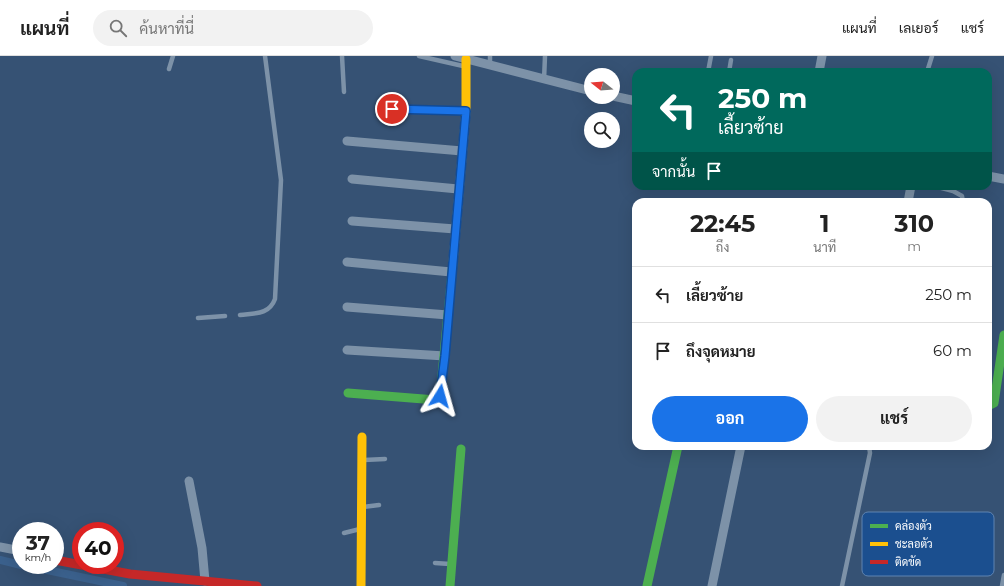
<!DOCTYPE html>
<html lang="th">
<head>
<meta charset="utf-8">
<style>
  :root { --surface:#fff; --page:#f2f2f2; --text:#222; --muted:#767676; --line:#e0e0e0; --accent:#1a73e8 }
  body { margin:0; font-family:Montserrat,Sarabun,sans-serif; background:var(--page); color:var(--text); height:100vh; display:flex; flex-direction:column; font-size:15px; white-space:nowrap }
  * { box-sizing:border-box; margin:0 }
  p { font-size:13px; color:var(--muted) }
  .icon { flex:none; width:22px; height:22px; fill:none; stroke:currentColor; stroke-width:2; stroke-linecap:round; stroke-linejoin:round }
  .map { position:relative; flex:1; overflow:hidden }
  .side { position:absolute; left:632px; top:142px; width:360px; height:252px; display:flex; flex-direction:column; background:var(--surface); border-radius:12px; box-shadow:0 4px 16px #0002 }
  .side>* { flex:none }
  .hud { position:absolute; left:632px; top:12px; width:360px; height:122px; border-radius:12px; box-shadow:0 4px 16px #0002; background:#00695c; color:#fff; overflow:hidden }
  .needle { width:26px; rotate:287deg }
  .fabs { position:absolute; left:584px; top:12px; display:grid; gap:8px }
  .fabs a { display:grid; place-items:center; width:36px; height:36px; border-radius:50%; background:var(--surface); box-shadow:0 4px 16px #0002; font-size:20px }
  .speed { position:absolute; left:12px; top:466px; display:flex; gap:8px; font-size:20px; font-weight:700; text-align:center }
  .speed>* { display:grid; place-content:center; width:52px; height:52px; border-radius:50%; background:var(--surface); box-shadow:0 4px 16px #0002; line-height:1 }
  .speed small { font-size:10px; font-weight:400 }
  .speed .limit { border:6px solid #d22; background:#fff; color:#111 }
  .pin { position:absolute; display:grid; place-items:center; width:34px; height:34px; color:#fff; margin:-17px; border:2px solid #fff; border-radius:50%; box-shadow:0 1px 4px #0007 }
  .me { position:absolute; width:44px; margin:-22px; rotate:8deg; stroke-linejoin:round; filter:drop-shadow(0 0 3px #0008) }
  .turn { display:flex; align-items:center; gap:14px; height:84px; padding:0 20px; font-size:18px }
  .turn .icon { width:52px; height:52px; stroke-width:2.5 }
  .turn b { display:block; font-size:28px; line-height:34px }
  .then { display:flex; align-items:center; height:38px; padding:0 20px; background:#0003; gap:8px; font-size:15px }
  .eta { display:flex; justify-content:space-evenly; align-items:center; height:68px; text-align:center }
  .eta b { font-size:24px; font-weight:700; line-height:28px }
  .action { display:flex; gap:8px; margin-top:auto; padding:8px 20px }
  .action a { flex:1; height:46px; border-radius:24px; background:var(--accent); color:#fff; font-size:16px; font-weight:700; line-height:46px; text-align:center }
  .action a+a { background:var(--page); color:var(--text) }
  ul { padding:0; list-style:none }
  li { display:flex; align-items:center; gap:12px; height:56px; padding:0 20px; border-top:1px solid var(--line) }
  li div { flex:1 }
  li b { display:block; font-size:15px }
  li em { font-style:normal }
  header { display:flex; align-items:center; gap:24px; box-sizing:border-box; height:56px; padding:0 20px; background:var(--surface); border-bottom:1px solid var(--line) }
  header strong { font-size:19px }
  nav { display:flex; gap:22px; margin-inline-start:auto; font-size:14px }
  .search { width:280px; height:36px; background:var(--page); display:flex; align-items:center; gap:10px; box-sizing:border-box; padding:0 14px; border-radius:22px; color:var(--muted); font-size:15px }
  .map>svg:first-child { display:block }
</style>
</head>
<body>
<header>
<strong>แผนที่</strong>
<div class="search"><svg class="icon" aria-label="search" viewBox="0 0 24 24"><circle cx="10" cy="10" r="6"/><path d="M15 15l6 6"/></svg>ค้นหาที่นี่</div>
<nav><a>แผนที่</a><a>เลเยอร์</a><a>แชร์</a></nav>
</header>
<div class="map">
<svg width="1004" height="530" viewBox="0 0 1004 530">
  <rect width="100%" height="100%" fill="#365274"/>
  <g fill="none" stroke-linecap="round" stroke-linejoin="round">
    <path stroke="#3b618d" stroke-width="8" d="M0 504 21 509
      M23 509 123 530"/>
    <path stroke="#7d92a8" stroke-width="4.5" d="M342 0 344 36
      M419 0 463 10
      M490 0V9
      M169 13 173 0
      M708 16 711 0
      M729 16 731 4
      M927 16 932 0
      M544 24 545 0
      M392 53 464 55
      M954 130 953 135 962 140 963 146
      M938 131 953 135
      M240 259C255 257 269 259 275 243L281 124 265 0
      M198 262 225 260
      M364 404 385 403
      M363 451 379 449
      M344 477 360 473
      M435 507 450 508
      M842 530 870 397 869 390
      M1002 530 1004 519"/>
    <path stroke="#7d92a8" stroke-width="9" d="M455 0 591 35
      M819 16 822 0
      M613 40 636 45
      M347 85 462 95
      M988 120 1004 123
      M352 123 458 133
      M908 146 911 130
      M352 165 455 173
      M347 206 451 216
      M347 251 448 259
      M347 294 445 300
      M189 425 202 492 205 525
      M0 491 21 495
      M712 530 741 390"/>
    <path stroke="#4caf50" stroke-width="9" d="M348 337 436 344 440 340 453 206
      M988 350 994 347 1004 279
      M450 530 461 393
      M647 530 678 390"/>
    <path stroke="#ffc107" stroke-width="9" d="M453 206 466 55V3
      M361 530 362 381"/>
    <path stroke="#c62828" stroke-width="9" d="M55 504 130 518 257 530"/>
  </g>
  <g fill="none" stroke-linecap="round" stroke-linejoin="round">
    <g stroke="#114b97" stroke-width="10">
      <path id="route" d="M392 53 466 55 445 300 440 340"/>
    </g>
    <use href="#route" stroke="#1a73e8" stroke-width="7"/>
  </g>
  <rect x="862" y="456" width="132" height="64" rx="6" fill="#1b4f8f" stroke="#5f84b1" stroke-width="1"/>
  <rect x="870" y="468" width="18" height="4" fill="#4caf50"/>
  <rect x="870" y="486" width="18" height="4" fill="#ffc107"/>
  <rect x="870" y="504" width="18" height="4" fill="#c62828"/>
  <g font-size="11" fill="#fff">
    <text x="895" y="474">คล่องตัว</text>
    <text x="895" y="492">ชะลอตัว</text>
    <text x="895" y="510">ติดขัด</text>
  </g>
</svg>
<div class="fabs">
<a><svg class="needle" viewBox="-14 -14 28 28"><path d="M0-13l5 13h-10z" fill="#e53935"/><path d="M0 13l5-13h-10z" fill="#767676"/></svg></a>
<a><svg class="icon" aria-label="search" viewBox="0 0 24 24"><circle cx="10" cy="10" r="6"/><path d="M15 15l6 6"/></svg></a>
</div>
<div class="speed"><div>37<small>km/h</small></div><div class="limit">40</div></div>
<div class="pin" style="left:392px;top:53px;background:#d93025"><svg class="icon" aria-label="arrive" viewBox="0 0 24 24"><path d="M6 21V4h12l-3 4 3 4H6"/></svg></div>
<svg class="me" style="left:440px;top:340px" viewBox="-20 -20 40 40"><path d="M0-17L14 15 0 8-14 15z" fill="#1a73e8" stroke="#fff" stroke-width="4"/></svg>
<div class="hud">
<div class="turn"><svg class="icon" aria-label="left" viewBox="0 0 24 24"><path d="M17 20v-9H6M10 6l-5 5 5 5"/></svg><div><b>250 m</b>เลี้ยวซ้าย</div></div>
<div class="then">จากนั้น<svg class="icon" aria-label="arrive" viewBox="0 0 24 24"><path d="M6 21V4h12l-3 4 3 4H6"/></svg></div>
</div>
<section class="side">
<div class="eta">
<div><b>22:45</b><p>ถึง</p></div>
<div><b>1</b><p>นาที</p></div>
<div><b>310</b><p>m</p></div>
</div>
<ul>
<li><svg class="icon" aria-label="left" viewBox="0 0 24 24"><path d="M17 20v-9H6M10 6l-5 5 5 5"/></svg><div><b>เลี้ยวซ้าย</b></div><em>250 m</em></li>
<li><svg class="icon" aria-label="arrive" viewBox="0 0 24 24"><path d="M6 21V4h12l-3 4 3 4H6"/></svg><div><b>ถึงจุดหมาย</b></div><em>60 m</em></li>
</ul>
<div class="action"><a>ออก</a><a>แชร์</a></div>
</section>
</div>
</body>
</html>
